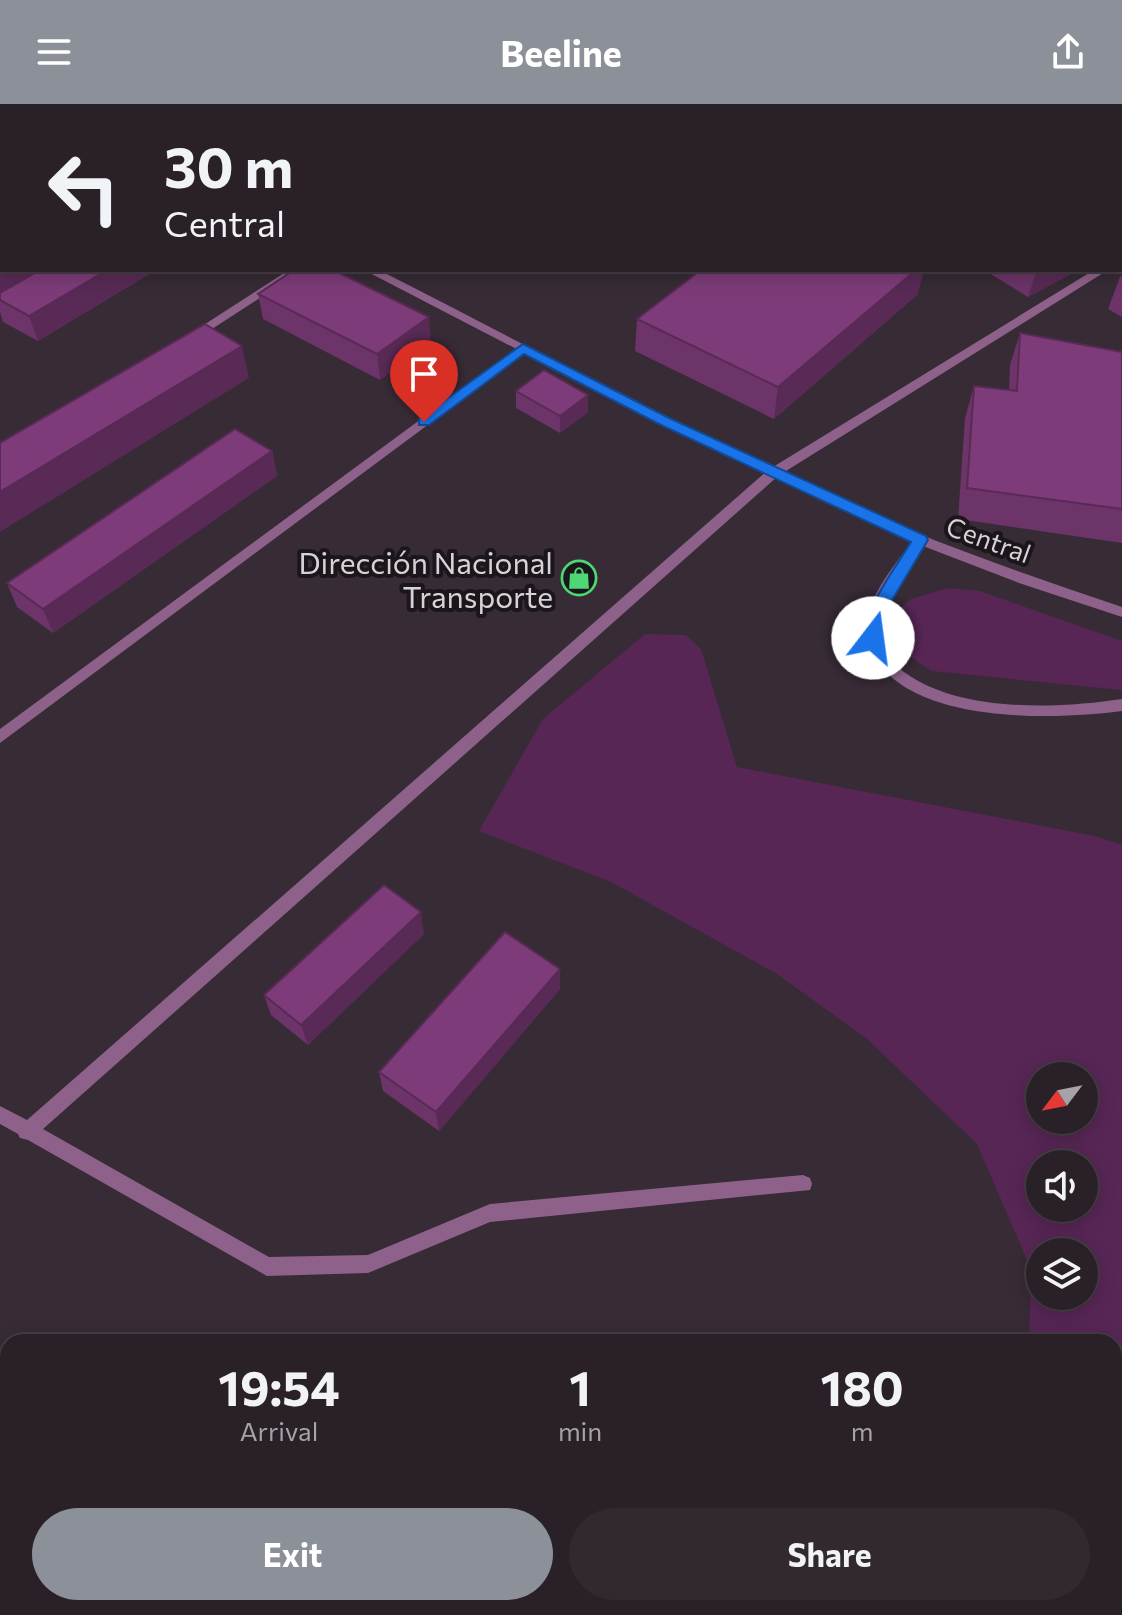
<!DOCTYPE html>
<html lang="en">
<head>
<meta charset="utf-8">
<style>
  :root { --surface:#292028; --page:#312830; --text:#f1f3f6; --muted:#a5a3a8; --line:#453e45; --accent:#8c9099 }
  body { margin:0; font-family:Commissioner,sans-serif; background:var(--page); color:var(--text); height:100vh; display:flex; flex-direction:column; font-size:30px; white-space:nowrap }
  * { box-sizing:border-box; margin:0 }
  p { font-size:26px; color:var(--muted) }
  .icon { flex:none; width:44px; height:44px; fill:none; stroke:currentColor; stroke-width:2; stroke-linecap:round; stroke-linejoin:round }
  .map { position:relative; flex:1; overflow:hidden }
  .details { position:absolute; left:0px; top:1230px; width:1122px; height:282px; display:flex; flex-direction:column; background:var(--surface); border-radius:24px 24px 0 0; box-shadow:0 4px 20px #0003,0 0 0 2px var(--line) }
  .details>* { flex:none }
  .top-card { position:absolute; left:0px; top:0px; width:1122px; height:168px; box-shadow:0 4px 20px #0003,0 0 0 2px var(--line); background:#292028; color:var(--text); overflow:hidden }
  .needle { width:52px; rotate:238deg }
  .fabs { position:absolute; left:1026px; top:958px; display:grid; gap:16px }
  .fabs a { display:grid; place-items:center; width:72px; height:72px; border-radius:50%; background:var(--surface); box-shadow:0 4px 20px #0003,0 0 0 2px var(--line); font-size:40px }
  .pin { position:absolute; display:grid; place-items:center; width:68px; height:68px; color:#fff; margin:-82px -34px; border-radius:50% 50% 50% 0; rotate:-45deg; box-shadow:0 0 8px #0007 }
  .pin .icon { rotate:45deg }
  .me { position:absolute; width:88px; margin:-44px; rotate:15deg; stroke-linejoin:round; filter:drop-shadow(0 0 6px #0008) }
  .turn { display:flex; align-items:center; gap:28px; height:168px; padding:0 32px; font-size:36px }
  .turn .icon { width:104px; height:104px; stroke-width:2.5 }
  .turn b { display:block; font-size:56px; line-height:68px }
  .eta { display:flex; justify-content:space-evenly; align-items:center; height:136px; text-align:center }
  .eta b { font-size:48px; font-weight:700; line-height:56px }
  .button { display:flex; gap:16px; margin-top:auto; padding:16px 32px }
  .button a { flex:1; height:92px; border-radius:48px; background:var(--accent); color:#fff; font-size:32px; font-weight:700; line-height:92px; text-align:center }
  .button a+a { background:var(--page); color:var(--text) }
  header { display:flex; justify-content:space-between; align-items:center; height:104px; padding:0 32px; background:var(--accent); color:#fff; font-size:36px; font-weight:700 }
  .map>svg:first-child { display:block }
</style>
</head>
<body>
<header><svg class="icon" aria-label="menu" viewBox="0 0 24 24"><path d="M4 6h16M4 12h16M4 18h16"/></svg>Beeline<svg class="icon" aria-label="share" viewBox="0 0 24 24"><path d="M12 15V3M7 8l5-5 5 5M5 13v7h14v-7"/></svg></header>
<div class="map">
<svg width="1122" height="1511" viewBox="0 0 1122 1511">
  <rect width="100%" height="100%" fill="#372b36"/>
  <path fill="#572655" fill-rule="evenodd" d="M948 484 980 487 1122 537V586L932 567C908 552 894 543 889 514L911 495Z
    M645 530 686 531 701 545 737 663 1095 732 1122 741V1511H286L304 1504H1114V1238H1029L1031 1165 977 1040 866 934 777 870 611 778 479 727 543 615ZM1040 972H1084V1016H1040ZM1040 1060H1084V1104H1040ZM1040 1148H1084V1192H1040Z"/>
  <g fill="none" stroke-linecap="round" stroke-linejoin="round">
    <path fill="#8e618a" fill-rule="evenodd" d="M25 0H38L39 2H26Z
      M335 0H349L350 2H336Z
      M289 166H303L195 236H187L185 233Z
      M1094 166H1108L778 372 43 1025 269 1153 368 1151 490 1100 803 1071 810 1074 812 1080 810 1086 490 1118 368 1169 267 1172 28 1036 20 1034 18 1030 0 1020V1002L27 1016 768 366Z
      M523 240 527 241V247L0 639V625Z
      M920 431 927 436C910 462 883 490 880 522 879 539 888 555 900 565 955 609 1056 605 1122 595V607C1055 616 905 621 872 547 868 539 865 533 866 524 868 490 897 459 915 433Z"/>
    <path fill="#8e618a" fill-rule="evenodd" d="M364 166H379C562 259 743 359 934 436 996 460 1059 482 1122 503V513L1019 479 923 442 828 400 642 310Z"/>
  </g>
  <path fill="#6c3468" d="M116 0H254L259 2H120Z
    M1122 39V142L1120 143V40Z
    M0 131 156 166 38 237 3 218 0 208Z
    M984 166H1078L1028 193Z
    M1122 172V213L1108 205 1120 173Z
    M258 190 431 238 380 276 263 215Z
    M918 190 774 315 635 247 637 215Z
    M1020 229 1122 248V439L958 415 965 314 974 282 1009 286 1010 261Z
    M516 287 588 308 560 329 516 304Z
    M272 347 277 372 53 529 17 503 7 479Z
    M424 830 308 941 271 911 264 891Z
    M560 865V885L439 1027 383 987 379 968Z"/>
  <path fill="#582a55" d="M419 0H460L457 2H416Z
    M2 21V57L0 58V22Z
    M2 88V118L0 119V89Z
    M1122 122V142L1120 143V123Z
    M4 166H56L0 196V168Z
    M107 166H156L38 237 29 212Z
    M916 166H924L918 190 774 315 778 283Z
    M1039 166H1078L1028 193 1036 168Z
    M429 213 431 238 380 276 377 250Z
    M242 242 249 274 0 428V388Z
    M588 291V308L560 329V312Z
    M272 347 277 372 53 529 43 505Z
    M421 808 424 830 308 941 301 921Z
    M560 865V885L439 1027 436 1008Z"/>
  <path fill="#7d3c79" stroke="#582a55" stroke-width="2" d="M0 0H20L24 2H2V21L0 22Z
    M177 0H254L259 2H181Z
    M374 0H419L416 2H370Z
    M1122 39V65L1120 64V40Z
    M2 55V88L0 89V56Z
    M1120 87 1122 88V122L1120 123Z
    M2 130V166H4L0 168V131Z
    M40 166H107L29 212 0 196V189Z
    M294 166H333L429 213 377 250 258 190Z
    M701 166H916L778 283 637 215Z
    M205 220 242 242 0 388V339Z
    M1020 229 1122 248V405L967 384 974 282 1017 287Z
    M544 266 588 291 560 312 516 287Z
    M235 325 272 347 43 505 7 479Z
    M384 781 421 808 301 921 264 891Z
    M505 828 560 865 436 1008 379 968Z"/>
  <path fill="#1a73e8" stroke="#114b97" stroke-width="2" d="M523 240 669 314 926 432 928 436 883 511 879 538H867C858 511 897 462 911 438L659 320 524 250 429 321H419V315Z"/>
  <defs>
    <g id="shop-ring" transform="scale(1.8)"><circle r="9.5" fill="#1b161b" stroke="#4fd675" stroke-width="1.5"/><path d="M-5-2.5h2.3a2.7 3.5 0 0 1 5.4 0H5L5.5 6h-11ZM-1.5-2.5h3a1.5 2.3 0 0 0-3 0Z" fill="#4fd675"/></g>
  </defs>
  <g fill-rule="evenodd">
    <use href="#shop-ring" x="579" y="474"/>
  </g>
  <g text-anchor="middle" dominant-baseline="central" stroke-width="8" stroke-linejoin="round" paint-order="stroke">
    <g font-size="26" fill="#d9d1d8" stroke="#1b161b">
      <text transform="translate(989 435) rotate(20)">Central</text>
    </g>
    <g font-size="30" fill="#d9d1d8" stroke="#1b161b" text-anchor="end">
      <text x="553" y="457">Dirección Nacional<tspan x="553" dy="34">Transporte</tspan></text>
    </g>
  </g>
</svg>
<div class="fabs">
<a><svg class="needle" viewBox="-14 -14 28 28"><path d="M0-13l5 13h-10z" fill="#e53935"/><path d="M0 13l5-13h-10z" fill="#a5a3a8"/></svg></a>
<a><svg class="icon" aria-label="sound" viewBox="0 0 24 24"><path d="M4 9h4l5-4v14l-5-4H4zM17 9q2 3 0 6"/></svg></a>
<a><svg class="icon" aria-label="layers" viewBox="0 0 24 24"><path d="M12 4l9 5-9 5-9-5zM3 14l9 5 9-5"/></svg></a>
</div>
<div class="pin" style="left:424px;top:318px;background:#d93025"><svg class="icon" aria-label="arrive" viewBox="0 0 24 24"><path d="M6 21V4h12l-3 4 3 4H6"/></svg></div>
<svg class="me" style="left:873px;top:534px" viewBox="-20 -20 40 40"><circle r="19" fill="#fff"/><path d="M0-13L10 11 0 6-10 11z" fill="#1a73e8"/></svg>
<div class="top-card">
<div class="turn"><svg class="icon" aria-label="left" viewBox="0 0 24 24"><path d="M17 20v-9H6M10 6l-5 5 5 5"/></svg><div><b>30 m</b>Central</div></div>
</div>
<section class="details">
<div class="eta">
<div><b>19:54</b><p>Arrival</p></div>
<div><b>1</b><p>min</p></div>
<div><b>180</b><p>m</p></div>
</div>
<div class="button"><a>Exit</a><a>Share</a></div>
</section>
</div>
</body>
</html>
